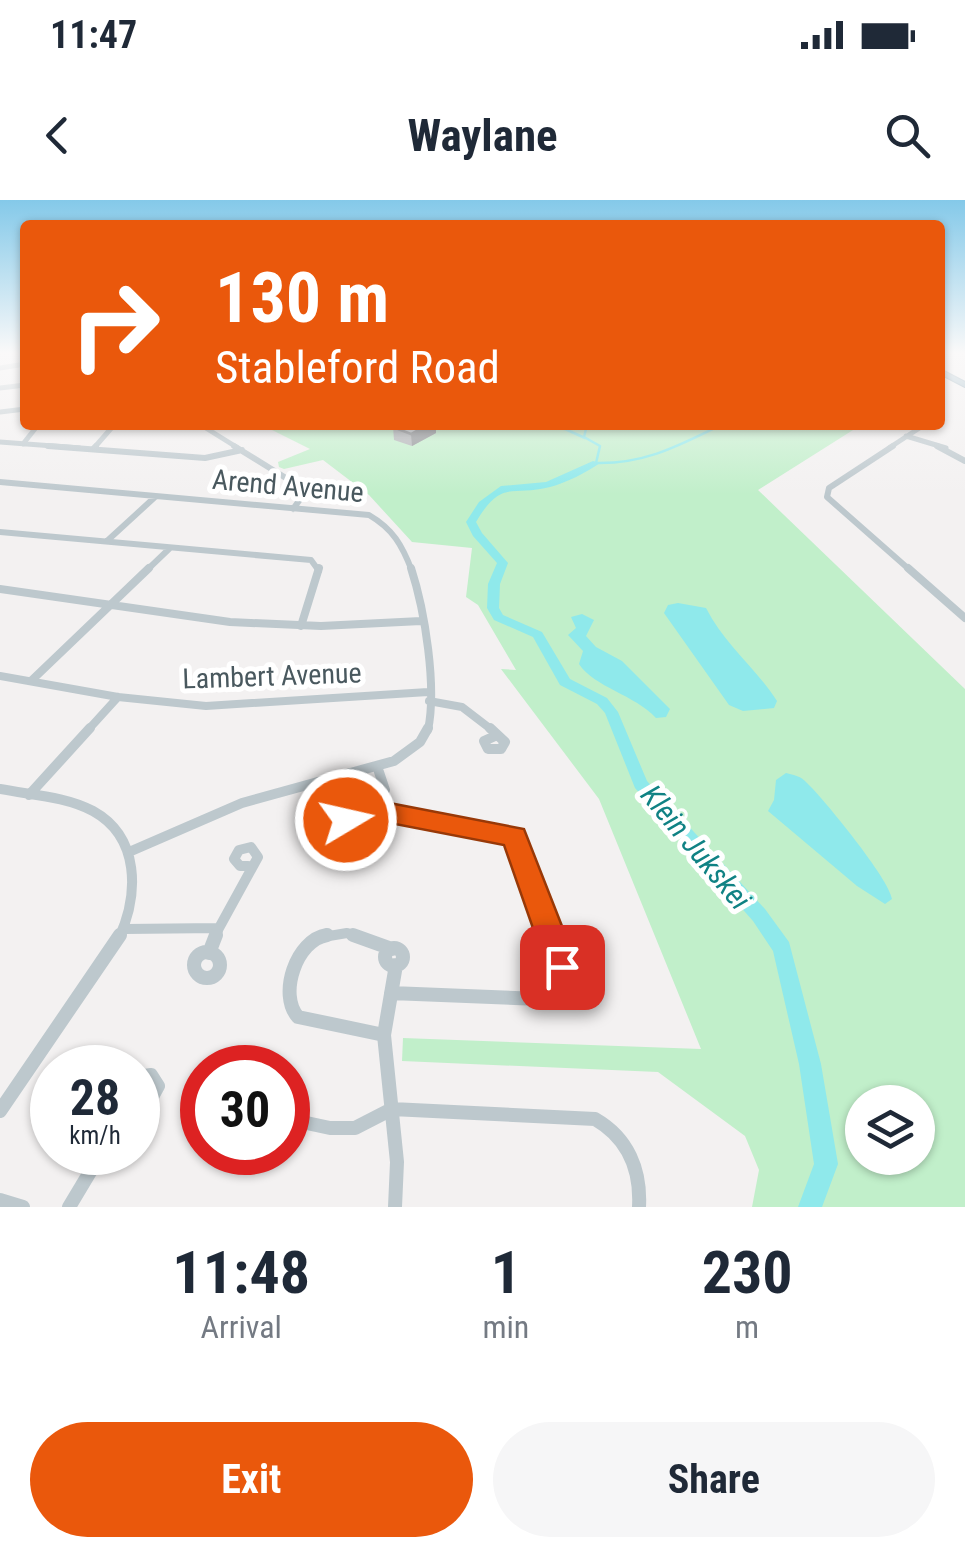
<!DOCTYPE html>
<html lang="en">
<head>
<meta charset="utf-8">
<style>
  :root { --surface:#fff; --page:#f6f6f7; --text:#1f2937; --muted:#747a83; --accent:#ea580c }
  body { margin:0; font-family:"Roboto Condensed",sans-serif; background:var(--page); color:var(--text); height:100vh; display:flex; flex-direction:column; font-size:38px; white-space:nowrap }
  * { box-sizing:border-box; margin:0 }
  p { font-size:32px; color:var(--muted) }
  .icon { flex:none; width:55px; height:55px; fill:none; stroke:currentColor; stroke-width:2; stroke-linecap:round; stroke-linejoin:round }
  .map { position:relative; height:1007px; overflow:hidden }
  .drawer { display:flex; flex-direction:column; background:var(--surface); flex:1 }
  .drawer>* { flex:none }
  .banner { position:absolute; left:20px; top:20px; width:925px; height:210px; border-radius:10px; box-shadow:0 2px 8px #0004; background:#ea580c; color:#fff; overflow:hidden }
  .controls { position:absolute; left:845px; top:885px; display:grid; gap:20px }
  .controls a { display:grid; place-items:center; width:90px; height:90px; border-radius:50%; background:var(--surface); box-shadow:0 2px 8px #0004; font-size:50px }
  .speed { position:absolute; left:30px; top:845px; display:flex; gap:20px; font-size:50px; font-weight:700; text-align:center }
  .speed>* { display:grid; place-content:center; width:130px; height:130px; border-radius:50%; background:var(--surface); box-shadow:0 2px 8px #0004; line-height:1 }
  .speed small { font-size:25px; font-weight:400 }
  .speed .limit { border:15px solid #d22; background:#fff; color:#111 }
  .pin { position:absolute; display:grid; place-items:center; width:85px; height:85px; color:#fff; margin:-42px; border-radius:20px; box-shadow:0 5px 15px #0006 }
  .me { position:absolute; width:110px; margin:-55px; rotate:81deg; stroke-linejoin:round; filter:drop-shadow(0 0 8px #0008) }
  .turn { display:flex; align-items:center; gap:35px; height:210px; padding:0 30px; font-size:45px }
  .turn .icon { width:130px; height:130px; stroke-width:2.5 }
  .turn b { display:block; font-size:70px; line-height:85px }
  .eta { display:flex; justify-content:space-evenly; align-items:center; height:170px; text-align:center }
  .eta b { font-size:60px; font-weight:700; line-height:70px }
  .action { display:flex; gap:20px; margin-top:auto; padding:20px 30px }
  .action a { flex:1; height:115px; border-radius:60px; background:var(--accent); color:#fff; font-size:40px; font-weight:700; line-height:115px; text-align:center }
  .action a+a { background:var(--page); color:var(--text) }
  .status { display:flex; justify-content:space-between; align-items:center; height:70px; padding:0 50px; background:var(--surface); direction:ltr }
  .status svg { height:28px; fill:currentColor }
  header { display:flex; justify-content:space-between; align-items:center; height:130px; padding:0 30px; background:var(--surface); font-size:45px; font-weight:700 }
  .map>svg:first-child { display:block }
</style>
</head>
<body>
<div class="status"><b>11:47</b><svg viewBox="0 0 49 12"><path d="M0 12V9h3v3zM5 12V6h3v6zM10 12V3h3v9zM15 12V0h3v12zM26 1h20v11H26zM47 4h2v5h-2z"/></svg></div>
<header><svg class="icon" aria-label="back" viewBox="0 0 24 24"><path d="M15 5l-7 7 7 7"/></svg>Waylane<svg class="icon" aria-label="search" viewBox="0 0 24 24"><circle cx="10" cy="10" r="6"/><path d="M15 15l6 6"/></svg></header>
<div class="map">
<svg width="965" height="1007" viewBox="0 0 965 1007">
  <rect width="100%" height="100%" fill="#f3f1f1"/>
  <path fill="#c1efca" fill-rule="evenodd" d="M262 225H861L758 290 965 489V1007H752L759 970 745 936 658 872 402 861 403 838 701 849 599 599 501 469 516 470 478 405 466 397 472 348 412 342 369 295 323 260 284 269 279 267 278 262 310 249ZM862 902H918V958H862Z"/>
  <path fill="#8fe9eb" d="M678 403 706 408C724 444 756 468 777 501L774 508 743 511 729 505 664 413 668 405Z
    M582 414 594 420 586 436 596 447 622 461 670 509 666 517 656 518C635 495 594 487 579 464L583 451 568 435 576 428 571 417Z
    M786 573C794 575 801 576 807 583 824 599 890 680 892 699L885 704 857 686 768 611 774 600 776 580Z"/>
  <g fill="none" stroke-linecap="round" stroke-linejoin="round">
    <path stroke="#8fe9eb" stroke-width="2.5" d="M529 225 565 229 585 238
      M587 225 584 237 600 246 596 263C645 264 678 246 721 225"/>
    <path fill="#8fe9eb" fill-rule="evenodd" d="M593 261 600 263C587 272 566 283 550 287 512 297 502 278 476 322L482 333 508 363 500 384 499 408 503 415 542 432 570 479 607 498 618 512 647 581 765 709 789 742 821 864 838 964 822 1007H798L814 964 799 864 773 751 753 721 635 588 605 513 597 504 560 485 533 437 494 420 487 408 488 384 497 363 473 336 466 322 479 302 501 286 546 282Z"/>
    <g stroke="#7598aa" stroke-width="2">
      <path id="highway" d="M940 169 965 182V187L940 174Z"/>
    </g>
    <path stroke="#bdc8cd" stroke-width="5" d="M0 168 25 164
      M0 188 25 185
      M0 212 25 209
      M201 225 238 248
      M906 236 946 248
      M0 242 80 248
      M23 244 38 225
      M94 248 114 225
      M889 248 924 225"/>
    <path stroke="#bdc8cd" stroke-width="6" d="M48 246 205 258 242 250
      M234 246 294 283 301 298 293 309
      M893 246 829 288 827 297 911 371
      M937 246 965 261
      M93 249 96 246
      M0 282 369 315C393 329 402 345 412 371
      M0 332 311 360 319 371
      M107 341 155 297
      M146 371 170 348"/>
    <path stroke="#bdc8cd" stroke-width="8" d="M411 368C425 411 437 487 428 530
      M908 368 965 418
      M0 389 230 422 321 426 421 421
      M301 426 319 368
      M0 476 118 497 206 506 428 492
      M31 481 149 368
      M429 501 462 507 492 530
      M88 530 118 497"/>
    <path stroke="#bdc8cd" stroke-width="10" d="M490 528 505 542 501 549H488L484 541 495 536
      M0 589C30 595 65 596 93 611 140 637 139 694 119 738
      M29 595 90 528
      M374 610 514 637 551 738
      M346 623a9 9 0 1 1 18 0a9 9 0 1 1-18 0Z
      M366 620 385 590 377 566
      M129 652 242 603 394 561 420 542 428 528
      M219 728 258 657 251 647 239 650 234 659 240 666H248
      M125 729 219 728 215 738
      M317 738 347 733 360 738"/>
    <path stroke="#bdc8cd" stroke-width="14" d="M327 735C296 740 278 795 298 817L384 835
      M353 735 392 749
      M385 757a9 9 0 1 1 18 0a9 9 0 1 1-18 0Z
      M194 765a13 13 0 1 1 26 0a13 13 0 1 1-26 0Z
      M209 753 216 735
      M391 793 541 799 557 794 564 774 550 735
      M138 877 151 875 158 886 152 897 138 905
      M0 911 120 735
      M288 919 330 928H355L392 909 595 919C628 938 641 970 639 1007
      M0 1000 23 1007
      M69 1007 102 952
      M395 1007 397 962 384 835 396 765"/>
    <use href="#highway" fill="#8aadbe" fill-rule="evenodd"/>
  </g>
  <path fill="#afb2b5" d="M397 225H436V233L412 246 394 240 393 227Z"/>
  <path fill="#8e9194" d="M427 225H436V233L412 246 411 234Z"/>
  <path fill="#cbcfd3" stroke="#8e9194" stroke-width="2.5" d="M397 225H427L411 234 393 227Z"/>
  <linearGradient id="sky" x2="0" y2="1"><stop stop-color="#84c9e9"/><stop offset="0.52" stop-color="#faf9f9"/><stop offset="1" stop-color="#faf9f9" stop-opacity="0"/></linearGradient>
  <rect width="965" height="294" fill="url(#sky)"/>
  <path fill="#ea580c" stroke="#983908" stroke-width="2.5" d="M374 600 524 629 578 767 573 777 562 782 550 777 504 645 380 621 366 631 337 627 333 620 337 612Z"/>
  <g text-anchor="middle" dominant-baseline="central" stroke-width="10" stroke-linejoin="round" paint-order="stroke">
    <g font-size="28" fill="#49585e" stroke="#fff">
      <text transform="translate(288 286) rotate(5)">Arend Avenue</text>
      <text transform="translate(272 476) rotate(-2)">Lambert Avenue</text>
    </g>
    <g font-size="30" font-style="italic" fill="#108284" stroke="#fff">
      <text transform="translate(696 647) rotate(50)">Klein Jukskei</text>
    </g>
  </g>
</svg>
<div class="controls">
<a><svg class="icon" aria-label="layers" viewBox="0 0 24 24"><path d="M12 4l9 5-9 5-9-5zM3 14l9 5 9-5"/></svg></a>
</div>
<div class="speed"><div>28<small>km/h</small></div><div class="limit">30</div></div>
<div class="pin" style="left:562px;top:767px;background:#d93025"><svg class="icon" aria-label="arrive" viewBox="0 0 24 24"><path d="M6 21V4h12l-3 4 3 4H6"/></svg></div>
<svg class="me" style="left:346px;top:620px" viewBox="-20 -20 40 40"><circle r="17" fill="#ea580c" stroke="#fff" stroke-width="3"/><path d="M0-11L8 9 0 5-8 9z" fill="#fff"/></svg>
<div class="banner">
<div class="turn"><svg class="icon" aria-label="right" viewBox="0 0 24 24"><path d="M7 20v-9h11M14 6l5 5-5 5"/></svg><div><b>130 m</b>Stableford Road</div></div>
</div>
</div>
<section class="drawer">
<div class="eta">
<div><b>11:48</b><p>Arrival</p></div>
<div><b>1</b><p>min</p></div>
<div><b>230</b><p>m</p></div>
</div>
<div class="action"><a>Exit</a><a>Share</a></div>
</section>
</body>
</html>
